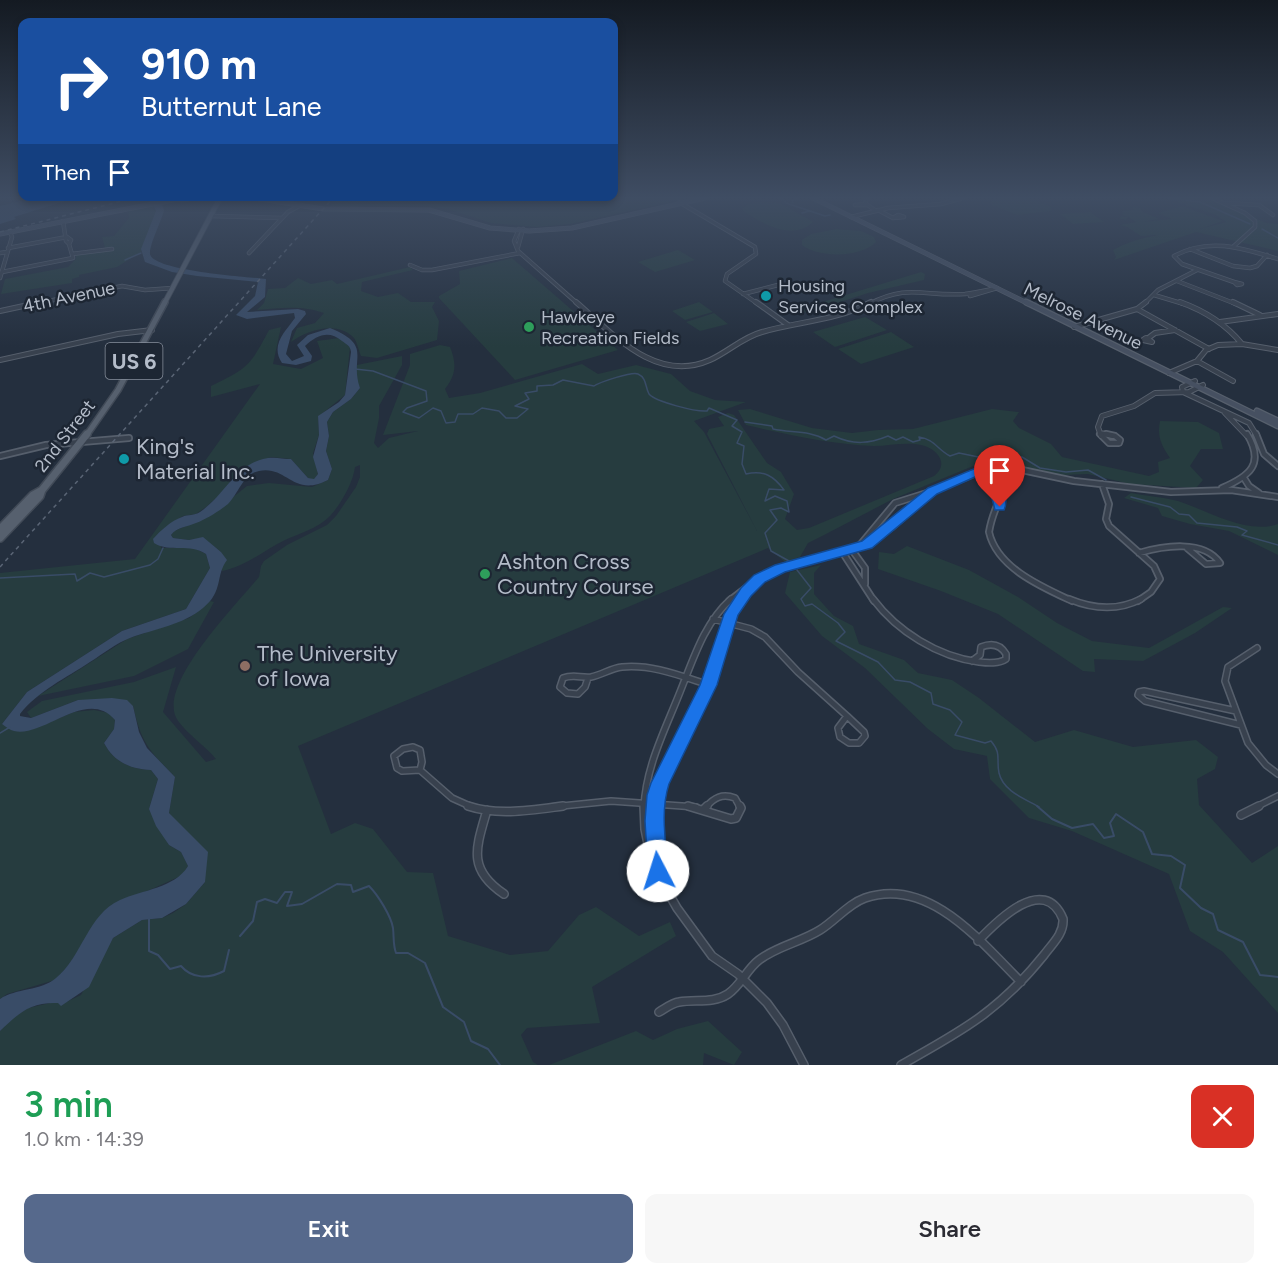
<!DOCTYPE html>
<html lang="en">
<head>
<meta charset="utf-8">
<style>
  :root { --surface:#fff; --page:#f7f7f7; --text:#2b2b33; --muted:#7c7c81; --accent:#56698c }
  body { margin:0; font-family:Figtree,sans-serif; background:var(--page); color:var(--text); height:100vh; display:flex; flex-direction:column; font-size:22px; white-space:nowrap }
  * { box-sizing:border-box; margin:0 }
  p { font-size:20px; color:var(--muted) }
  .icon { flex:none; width:33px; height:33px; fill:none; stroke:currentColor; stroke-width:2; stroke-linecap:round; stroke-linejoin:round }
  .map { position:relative; height:1065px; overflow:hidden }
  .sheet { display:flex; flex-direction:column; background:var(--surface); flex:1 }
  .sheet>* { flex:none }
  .banner { position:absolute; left:18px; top:18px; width:600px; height:183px; border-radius:12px; box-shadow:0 3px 9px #0003; background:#1a4fa0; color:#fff; overflow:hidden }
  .pin { position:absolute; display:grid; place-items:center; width:51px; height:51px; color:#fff; margin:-62px -26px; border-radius:50% 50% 50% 0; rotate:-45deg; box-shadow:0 0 6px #0007 }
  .pin .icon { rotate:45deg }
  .me { position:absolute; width:66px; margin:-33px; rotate:355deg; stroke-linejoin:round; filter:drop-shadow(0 0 4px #0008) }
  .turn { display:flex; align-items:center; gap:21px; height:126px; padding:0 24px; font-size:27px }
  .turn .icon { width:78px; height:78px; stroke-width:2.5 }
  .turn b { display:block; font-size:42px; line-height:51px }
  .then { display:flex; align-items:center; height:57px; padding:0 24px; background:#0003; gap:12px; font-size:22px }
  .round { display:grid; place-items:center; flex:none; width:63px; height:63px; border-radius:12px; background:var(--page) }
  .headline { display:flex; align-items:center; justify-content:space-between; height:102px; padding:0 24px }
  h1 { font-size:36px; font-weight:600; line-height:45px; color:#1e9e55 }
  .button { display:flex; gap:12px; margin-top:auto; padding:12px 24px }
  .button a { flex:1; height:69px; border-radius:12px; background:var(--accent); color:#fff; font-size:24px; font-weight:600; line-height:69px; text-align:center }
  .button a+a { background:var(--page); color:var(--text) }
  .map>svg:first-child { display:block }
</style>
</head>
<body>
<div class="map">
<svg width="1278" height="1065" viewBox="0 0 1278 1065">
  <rect width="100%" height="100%" fill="#242f3e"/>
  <path fill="#263c3f" d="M336 198H688L570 224 536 227 491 223 451 210 431 206 330 207Z
    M998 198H1029L1051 207V211L1017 215 990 204 992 200Z
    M1166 198H1212L1266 223 1278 224V251L1196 232 1114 260 1116 257 1113 250C1127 242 1142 238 1158 235L1141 236 1127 227 1120 225 1136 222 1128 217 1126 220 1120 219 1121 216 1127 217 1121 214 1124 213 1121 211 1132 210 1133 207 1141 208V211L1159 219 1142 222 1172 219 1158 213 1182 206 1223 221 1200 229 1226 222 1216 215Z
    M757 202 780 203 813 222C792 242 761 223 742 210L746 205Z
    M153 206 156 213 141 252 117 267 79 275V277L72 279V283L1 294 5 279 68 267 76 259V254L105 248 102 237 114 236 129 218 128 210Z
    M1090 212 1104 222 1073 224 1060 214Z
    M836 229 861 231 874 237 876 242C861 258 818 258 802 245V240L811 234Z
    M678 250 695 260 655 272 638 262Z
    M512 258 618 350 515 380 439 298V296L460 284 459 271Z
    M410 267 413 270 362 282 361 291 378 297 398 293 411 302H435L432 307 439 321 437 340 377 358 361 356C359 351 357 342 354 338 337 320 307 330 291 342L297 328 315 323 324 313C301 305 281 308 257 310L264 303 268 289 285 288 298 278 311 284 332 280 337 284Z
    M921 272 925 274 924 280 868 293 810 312 783 314Z
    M699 302 713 312 685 320 672 311Z
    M714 313 728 324 700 331 686 322Z
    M865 317 887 330 835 347 813 332Z
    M281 327 273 364 301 369 323 358 317 341 339 338 350 347 345 395 318 417 319 435 313 453 318 474 314 480 308 478 291 459 271 457 250 465 232 479 221 494 206 507 196 514 183 516 162 530 161 548H194L206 554 210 568 186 609 122 631 27 692 2 724 30 730 74 712 94 710 109 713 115 720 114 729 104 743C114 762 130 769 151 770L158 779 149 809 169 845 181 852 188 866 183 875 105 910 68 966 55 980 7 994 0 999V573L135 559 260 384 211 397V386C248 368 250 366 269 330Z
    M891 332 914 347 861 364 838 349Z
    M440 345 450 347C457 364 456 375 445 389L449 398 480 393 582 364 598 374 636 365 671 374 690 391 715 400 746 402 694 421 704 432 757 531 707 434 709 429 724 426 718 417 728 413 734 415 767 463 781 472 794 494 785 519 797 530 809 528 934 476C948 465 940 452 925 446 909 441 890 446 874 446 830 444 789 435 746 425L738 410 750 409 812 428 852 433 878 430 913 429 992 409 1019 412 1013 421 1019 428 1051 444 1062 457 1149 476 1159 472 1158 462 1170 458C1161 445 1157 436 1160 421L1198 422 1219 433 1223 449H1201L1190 466 1203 480 1196 488 1130 484 1088 474 1063 475 1002 463 978 464 893 499 826 534 808 543 800 557 785 562 768 548 298 746 331 834 355 823 373 829 407 872 433 873 448 936 510 955 548 951 579 915 596 907 639 936 670 922 676 936 592 987 600 1023 527 1028 521 1035 533 1062 538 1065H0V1031L10 1019 28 1008 50 1003H64L81 995 113 938 142 920 162 918 173 913 186 904 205 882 176 822 169 813 175 777C148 749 142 744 133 706L78 700 31 718 27 712 42 701 134 682 176 667 163 712 206 762 216 759C207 747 180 729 175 715 163 679 236 605 259 577L261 566 264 561 287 545 327 525 336 516 356 487 360 477V465L355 467C353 483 341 504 330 516 317 529 300 533 285 540 263 551 246 566 222 571L221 552 203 538 189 540 173 538 171 535 174 531 208 517 247 486 269 483 312 487 328 480 332 469 326 451 329 436 327 422 333 412 351 399 360 388 355 379 357 365 402 356V365L379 406V418L374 443 378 448 389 438 418 431 383 435 410 365V354Z
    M1131 493C1146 496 1163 497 1178 501 1209 511 1246 535 1278 524V555L1229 531 1190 524 1162 516 1158 508 1124 498Z
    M907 546 969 570 1018 597 1057 623 1092 641 1149 648 1223 607 1232 608 1195 633 1143 661 1094 659 1095 672 1083 671 998 614 941 591 878 569 879 552 894 554Z
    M821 565 814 573V594L834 616 853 626 859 644 904 660 918 673 952 680 979 698 1035 742 1074 730 1133 747 1196 740 1218 757 1215 769 1197 779 1199 805 1252 863 1278 846V1013L1223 952 1190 931 1169 874 1072 831 1029 818 990 779 987 756 954 749 928 729 865 668 822 636 785 593 790 572Z
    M210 601 214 602 188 649 134 676 38 696 127 639 189 618Z
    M708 1021 742 1052 734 1065 704 1053 703 1065H549L636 1031 653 1040 677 1029Z"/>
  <path fill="#394c67" d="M33 198H75L14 217 16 219 0 224V206Z
    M150 198H159L164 210C162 220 149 245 150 254 153 271 249 277 266 279L265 297 247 312 298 309 305 311 306 314 292 331 286 354 292 361 304 356 297 345 308 335 330 328C374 346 349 357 360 388L351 399 333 412 327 422 329 436 326 451 332 469 328 480C293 498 287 465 259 471 243 474 239 493 228 504 219 511 207 519 196 523 187 527 177 527 171 535L173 538 189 540 203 537 221 552 227 560C215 576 224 591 203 608 183 625 154 629 130 638 116 643 103 654 90 662 66 678 38 691 20 714V716L31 718 78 700 112 698 127 700 133 706 139 732 147 748 175 777 169 813 208 852 205 882 186 904 162 918 142 920 113 938 89 987 61 1006 58 1003C30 1002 19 1013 0 1031V999C16 988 41 991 56 978 82 957 88 914 120 900 142 890 175 888 188 866L181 852 169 845 156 826 149 809 158 779 151 770C130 769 114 762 104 743L114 729 115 720C87 687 44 738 14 731 10 730 6 727 2 724L27 692 122 631 186 609 210 568 206 554C190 543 170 553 154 543L153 539C161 530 171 521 182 517 188 514 194 516 200 512 223 497 235 466 263 459 273 456 282 459 291 459L308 478 314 479 318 474 313 457 319 435 318 416 339 402 345 395 351 352C350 345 347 345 342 341 329 330 317 335 305 346L312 356 311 361 296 365 282 363C270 345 285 332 295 318L294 313 247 319 236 315 255 296 258 282 197 276 172 272 145 262 141 249 156 211Z"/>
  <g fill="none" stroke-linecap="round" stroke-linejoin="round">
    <path stroke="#394c67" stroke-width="1.5" d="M781 198 786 203 825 216 830 215
      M1169 198 1200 202 1250 224
      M793 203 792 201 797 199
      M802 213 810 211
      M1262 229 1278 238
      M125 260 141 253
      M355 369 373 371 426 391 427 401 407 408 403 412 419 418 433 408 441 411 446 423 455 422 458 414H473L482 408 499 411 506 418H517L528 409 515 406 529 399 525 393 537 391V386L553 385 563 380 594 386C600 382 633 371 638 374 647 378 645 387 649 394 656 402 696 412 707 411L709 408 737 420 732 426 742 432 737 443 744 446 742 464 746 474C764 470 774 476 784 490L769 489 765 501 775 496 787 501 789 512 781 508 770 510 777 520 765 533 771 551 789 561
      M745 422 772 426 773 429C791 433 810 430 826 440L834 436C853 445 869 444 888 436L896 440 903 437 913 442 920 440 919 437C934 439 938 450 950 456L959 453 993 460 1022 457 1040 468 1066 472 1088 470 1106 480
      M1131 497 1170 507 1179 514 1189 515 1197 523 1237 527 1247 531 1242 535 1278 545
      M797 570 811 588 801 599 805 606 812 604 838 623 845 632 836 641 878 662 895 680 910 682 931 693 933 704 950 710 962 722 955 735 985 743 991 741C1002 754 996 759 999 773 1003 791 1025 799 1039 807
      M0 578 75 574 77 581 90 573 104 577 150 565 158 559 163 548
      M0 733 10 727"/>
    <path stroke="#394c67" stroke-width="2" d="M1037 806 1052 819 1072 828 1093 824 1104 838 1114 836 1110 823 1116 814 1143 832 1152 854 1171 856 1185 865 1180 888 1201 908 1213 914 1218 930 1243 942 1260 975 1278 977
      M149 919V951L158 955 170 969 181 966C192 979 209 979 224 971L229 950
      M240 936 253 921 257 902 265 899 277 903 285 892H292L287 906 302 904 337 884 351 885 353 892 369 886C378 895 391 916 393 928 394 937 393 945 396 953H408L425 963 443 1007 464 1022 471 1041 488 1049 500 1065"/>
    <g stroke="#565f6c" stroke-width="4.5">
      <path id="minor-far4" d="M867 198 865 203 876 211
        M1212 198 1245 213 1255 221V227L1234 246
        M679 202 755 247 756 254 727 274 725 281 758 304
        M1225 203 1259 205 1273 215
        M866 204 855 205H867
        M878 210 893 218
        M898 215 904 217 893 218Z
        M211 216 282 218
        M851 217 888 208 941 204 963 198
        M63 221 66 241 69 244
        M519 229 514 241 518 251 578 304
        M518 247 523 229
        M8 248 67 237
        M1190 249 1233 266 1250 268 1257 266 1267 255
        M0 253 7 252
        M249 253 288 212 301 205
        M72 254 112 249
        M410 265 422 270H432L520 253
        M2 272 73 258 69 244 71 240 67 237
        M1177 281 1236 304
        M1234 282 1182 264 1174 256C1209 237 1242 248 1278 259
        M1234 282 1242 284 1237 285Z
        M743 294 778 285
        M1154 295 1184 304
        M970 296 997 288
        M34 304 122 286 145 290 173 288
        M869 304C909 283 924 297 965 294 975 293 986 290 997 288
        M1144 304 1158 290 1197 270"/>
    </g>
    <g stroke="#565f6c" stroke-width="6">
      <path id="minor-far3" d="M576 302C613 334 656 384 710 360 728 352 743 337 762 332 800 321 836 321 871 302
        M756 302 788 325
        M1180 302C1205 311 1225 323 1242 344
        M1233 302 1260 315
        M1137 309 1209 349
        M0 311 42 302
        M1220 322 1278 314
        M1074 327 1137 309 1146 302
        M1146 338 1152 342 1143 340Z
        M1147 339 1155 333 1175 330
        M0 360 118 334 152 330
        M1197 361 1233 381
        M1169 373 1197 361 1206 350 1218 345 1242 344 1278 350
        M1183 392 1249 423 1257 436
        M1183 392 1182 387 1195 381
        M1225 413 1247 436
        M1100 433 1113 436
        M1101 436 1098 427 1102 416 1134 406 1155 393 1189 392 1203 385"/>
    </g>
    <g stroke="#565f6c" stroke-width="8">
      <path id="minor-far2" d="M1100 434 1109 443H1119L1120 440 1115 436 1106 434
        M1256 434 1264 454 1278 466
        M0 456 46 445 129 438
        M976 472C1012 502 995 496 989 532 997 568 1042 587 1072 601
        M1244 478 1249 486 1259 493
        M1102 484 1109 504 1106 519 1109 526 1154 566 1160 579 1151 592 1138 601
        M1222 488C1250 476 1265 464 1247 434
        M860 545 895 503 933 491 978 472 998 468 1022 470 1074 481 1171 492 1231 490 1278 497
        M852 550 865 568V584
        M843 553 874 601
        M1139 553C1163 546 1204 539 1220 563L1206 564 1187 548
        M729 601 755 581 781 568 866 545 892 527 933 491
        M741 601 755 583"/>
    </g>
    <g stroke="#565f6c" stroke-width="8">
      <path id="minor-far1" d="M873 599C897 631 938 657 979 662 988 663 999 664 1006 659V654C1000 644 991 643 981 647L980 655 972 661
        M1069 599C1093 609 1118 611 1141 599
        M713 619 751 629 765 637 798 672 847 716
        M1257 648 1228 667 1225 681 1248 743 1266 765 1278 774
        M588 678 585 687 578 694 567 693 560 687 563 678C573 674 581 678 591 677 602 675 611 668 622 667 652 664 681 676 709 685
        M1236 711 1144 691 1139 692 1138 695 1145 701 1241 725
        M847 716 864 732 865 736 859 743H849L840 737 838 728Z
        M413 747 420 750 422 762 420 770 402 771 397 768 394 756 403 749Z
        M420 770 452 798 472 807
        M552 807 611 801 696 807
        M644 807C646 766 665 730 680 692 693 660 704 623 731 599
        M656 807 660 783 706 690 731 614 743 599
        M706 807C714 798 722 793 735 798L740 807
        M1256 807 1278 796"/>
    </g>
    <g stroke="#565f6c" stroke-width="10">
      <path id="minor" d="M468 806C498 816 532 810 563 806
        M644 806 645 829 650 854 661 880 677 908 712 956 738 974 767 1003 783 1025 804 1065
        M656 806 654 821 658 869
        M688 806 731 819 736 818 741 808 740 806
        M704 809 707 806
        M487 810C476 848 467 869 504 894
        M1241 815 1259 806
        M659 1012C666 1008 672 1003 679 1002 696 999 713 1004 728 994 741 985 747 969 759 960 777 946 801 942 820 930 836 920 848 904 865 898 929 876 981 942 1021 982
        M901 1065C962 1031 999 1011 1044 955 1052 944 1064 934 1063 919 1044 873 997 921 978 941"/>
    </g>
    <g stroke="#565f6c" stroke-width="4.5">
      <path id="tertiary" d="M0 278 12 237 10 232"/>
    </g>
    <g stroke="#565f6c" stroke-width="5">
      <path id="secondary-far1" d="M254 198 323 209 429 210 490 228 529 231 572 228 705 198
        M813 198 1029 304
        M181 200 193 198
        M0 234 183 198"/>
    </g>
    <g stroke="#565f6c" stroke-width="7">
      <path id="secondary" d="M1026 302 1278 426
        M1257 411 1278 421"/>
    </g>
    <g stroke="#414a57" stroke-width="6">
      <path id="primary-far2" d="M164 304 220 198"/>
    </g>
    <g stroke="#414a57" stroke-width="8">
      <path id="primary-far1" d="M86 436 118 390 165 302"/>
    </g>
    <g stroke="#414a57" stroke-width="10">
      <path id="primary" d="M0 529 33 495 42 490
        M0 538 40 496 42 490 87 434"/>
    </g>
    <use href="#minor-far4" stroke="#38414e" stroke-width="3"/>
    <use href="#minor-far3" stroke="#38414e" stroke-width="4"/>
    <use href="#minor-far2" stroke="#38414e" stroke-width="4.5"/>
    <use href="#minor-far1" stroke="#38414e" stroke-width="5"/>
    <use href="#minor" stroke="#38414e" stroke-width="7"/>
    <use href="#tertiary" stroke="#38414e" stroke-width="3"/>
    <use href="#secondary-far1" stroke="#465061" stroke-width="4"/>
    <use href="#secondary" stroke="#465061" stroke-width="4.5"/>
    <use href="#primary-far2" stroke="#56606e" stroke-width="4.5"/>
    <use href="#primary-far1" stroke="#56606e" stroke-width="5"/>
    <use href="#primary" stroke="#56606e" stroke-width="7"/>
    <path stroke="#5a6575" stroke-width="1.5" stroke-dasharray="4 4" stroke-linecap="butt" d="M0 232 134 198
      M0 567 333 198"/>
  </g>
  <linearGradient id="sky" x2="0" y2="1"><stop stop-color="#141a22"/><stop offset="0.57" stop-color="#3f4d63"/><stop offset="1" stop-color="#3f4d63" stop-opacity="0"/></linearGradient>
  <rect width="1278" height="347" fill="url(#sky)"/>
  <path fill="#1a73e8" stroke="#114b97" stroke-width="1.5" d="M976 468 981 470C993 480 1012 492 1004 510H995L990 491 975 477 937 494 872 548 785 572 765 582 751 596 738 615 717 685 669 784C660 812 666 842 668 871L665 878 658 881 651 878 648 871 645 821 647 795 651 783 700 685 724 614 741 588 754 575 775 565 862 541 928 488Z"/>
  <g fill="#0f9aa8" stroke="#1d2633" stroke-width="2">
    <circle cx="766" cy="296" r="6"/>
    <circle cx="124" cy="459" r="6"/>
  </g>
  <g fill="#2e9e5b" stroke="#1d2633" stroke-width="2">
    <circle cx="529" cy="327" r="6"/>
    <circle cx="485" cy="574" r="6"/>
  </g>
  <circle fill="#8d6e63" stroke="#1d2633" stroke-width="2" cx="245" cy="666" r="6"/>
  <g text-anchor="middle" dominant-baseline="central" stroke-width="5" stroke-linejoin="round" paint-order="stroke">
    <g font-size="18" fill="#b4bcc9" stroke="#1d2633" text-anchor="start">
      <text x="778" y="286">Housing<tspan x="778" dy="21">Services Complex</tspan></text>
      <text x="541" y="317">Hawkeye<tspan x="541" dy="21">Recreation Fields</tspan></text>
    </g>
    <g font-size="18" fill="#b4bcc9" stroke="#1d2633">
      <text transform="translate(69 297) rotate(-12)">4th Avenue</text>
      <text transform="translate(1083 316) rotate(26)">Melrose Avenue</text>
      <text transform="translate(65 436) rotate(-52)">2nd Street</text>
    </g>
    <rect fill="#1d2633" stroke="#878f9c" stroke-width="1.5" x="105.5" y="343" width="57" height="36" rx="4.5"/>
    <g font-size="21" font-weight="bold" fill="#b4bcc9">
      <text x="134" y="361">US 6</text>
    </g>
    <g font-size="22" fill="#b4bcc9" stroke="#1d2633" text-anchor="start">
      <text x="136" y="446">King's<tspan x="136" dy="25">Material Inc.</tspan></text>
      <text x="497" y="561">Ashton Cross<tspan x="497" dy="25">Country Course</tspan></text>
      <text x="257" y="653">The University<tspan x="257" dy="25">of Iowa</tspan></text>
    </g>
  </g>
</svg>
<div class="pin" style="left:1000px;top:507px;background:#d93025"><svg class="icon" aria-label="arrive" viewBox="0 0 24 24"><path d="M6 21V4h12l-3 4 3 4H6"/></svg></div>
<svg class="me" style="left:658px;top:871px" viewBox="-20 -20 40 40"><circle r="19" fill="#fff"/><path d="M0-13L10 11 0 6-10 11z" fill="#1a73e8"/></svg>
<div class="banner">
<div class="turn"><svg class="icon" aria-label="right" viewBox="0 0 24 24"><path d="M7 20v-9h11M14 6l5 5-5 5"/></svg><div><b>910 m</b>Butternut Lane</div></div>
<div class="then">Then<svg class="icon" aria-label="arrive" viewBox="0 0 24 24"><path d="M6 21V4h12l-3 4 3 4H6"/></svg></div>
</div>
</div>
<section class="sheet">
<div class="headline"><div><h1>3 min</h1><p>1.0 km · 14:39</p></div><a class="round" style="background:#d93025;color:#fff"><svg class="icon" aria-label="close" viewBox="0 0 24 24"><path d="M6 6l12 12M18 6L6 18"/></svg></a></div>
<div class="button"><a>Exit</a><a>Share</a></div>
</section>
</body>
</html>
